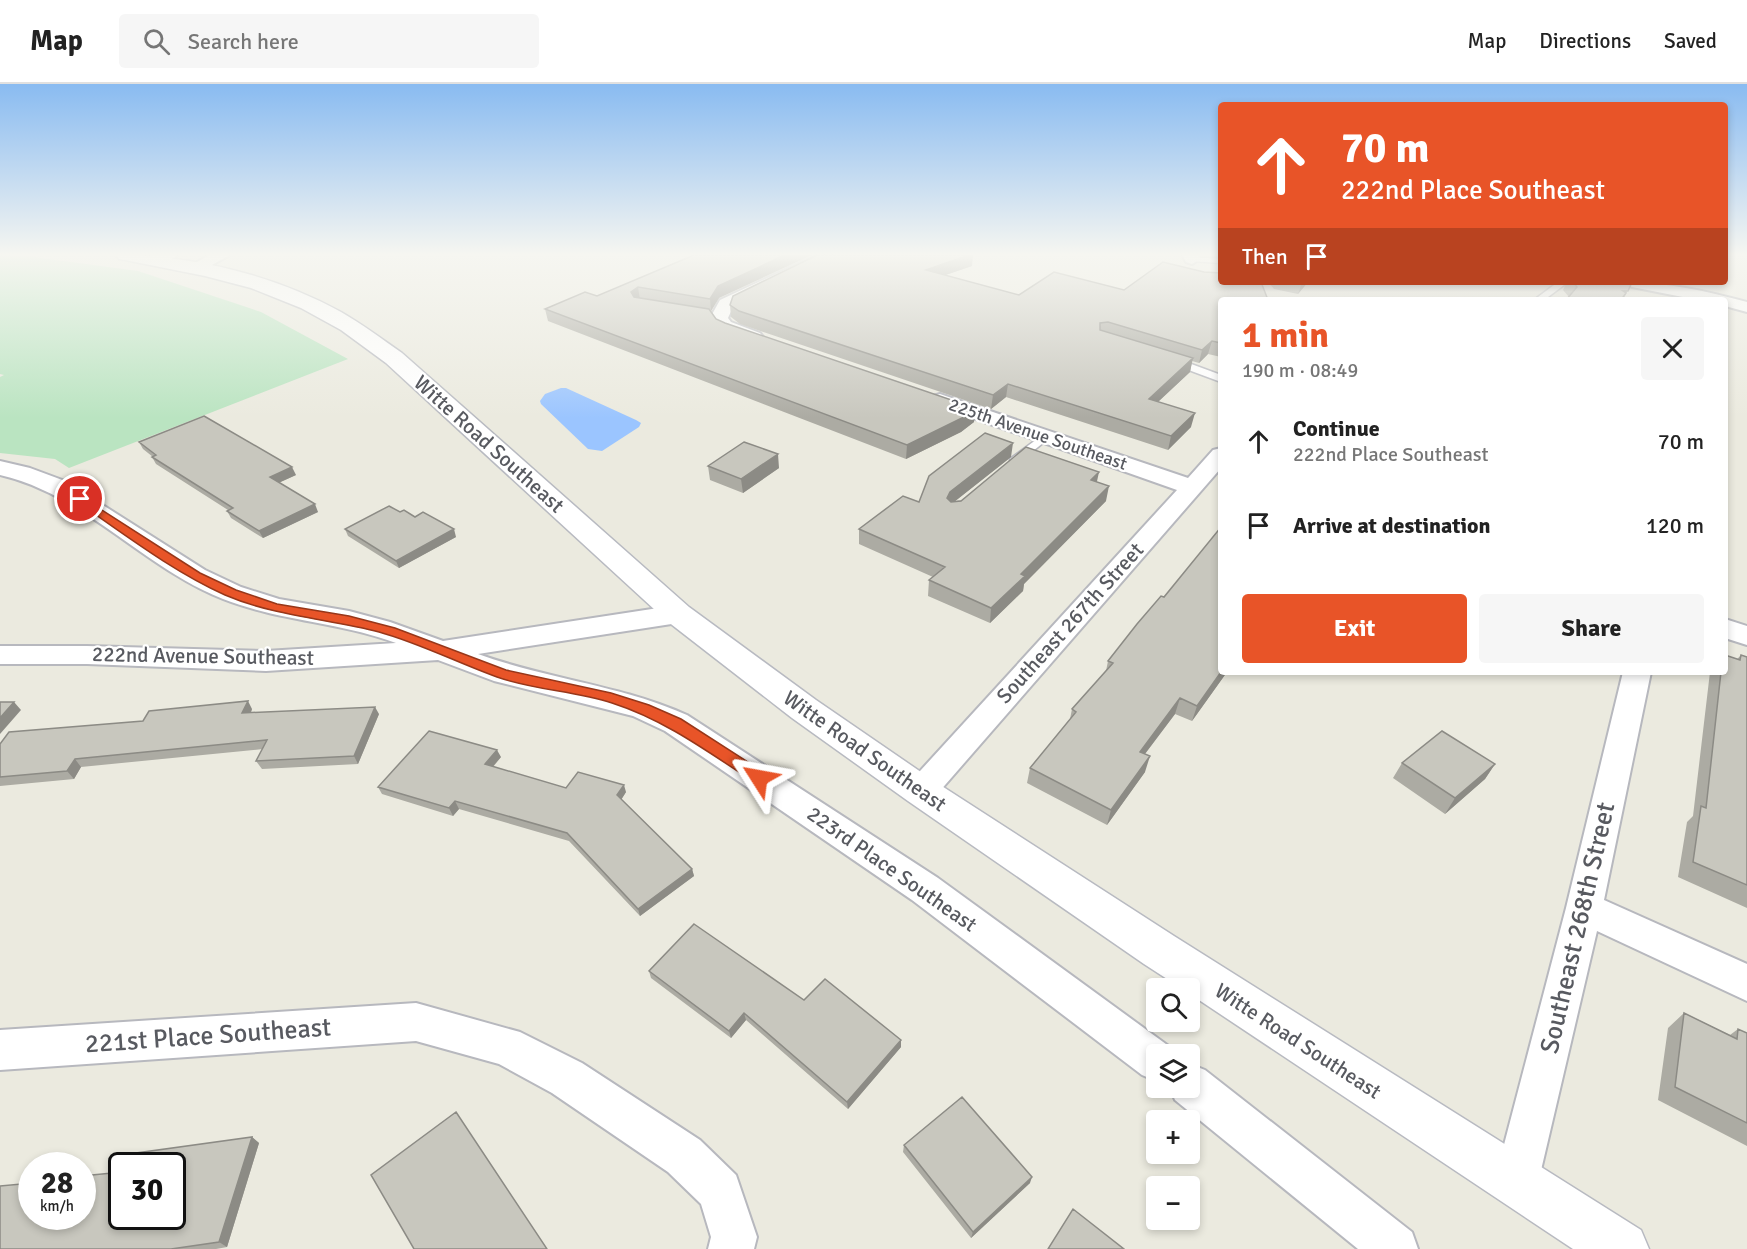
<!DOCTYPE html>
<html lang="en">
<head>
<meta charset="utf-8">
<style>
  :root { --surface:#fff; --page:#f6f6f6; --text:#222; --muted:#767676; --line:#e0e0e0; --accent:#e85428 }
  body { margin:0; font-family:Signika,sans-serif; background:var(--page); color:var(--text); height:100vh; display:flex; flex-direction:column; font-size:22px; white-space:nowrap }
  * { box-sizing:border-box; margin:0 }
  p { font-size:20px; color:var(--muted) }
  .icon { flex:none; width:33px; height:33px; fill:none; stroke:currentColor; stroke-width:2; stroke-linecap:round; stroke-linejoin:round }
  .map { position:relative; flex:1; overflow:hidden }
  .side { position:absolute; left:1218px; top:213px; width:510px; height:378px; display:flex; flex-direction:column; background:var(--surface); border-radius:6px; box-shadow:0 3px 9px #0003 }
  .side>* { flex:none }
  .guide { position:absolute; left:1218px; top:18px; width:510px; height:183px; border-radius:6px; box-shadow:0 3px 9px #0003; background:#e85428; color:#fff; overflow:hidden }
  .controls { position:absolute; left:1146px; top:894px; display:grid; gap:12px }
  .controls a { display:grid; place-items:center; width:54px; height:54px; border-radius:6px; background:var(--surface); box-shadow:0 3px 9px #0003; font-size:30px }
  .speed { position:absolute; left:18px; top:1068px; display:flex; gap:12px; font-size:30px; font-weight:700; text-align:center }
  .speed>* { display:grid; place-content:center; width:78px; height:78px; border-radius:50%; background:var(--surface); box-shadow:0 3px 9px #0003; line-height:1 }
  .speed small { font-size:15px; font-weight:400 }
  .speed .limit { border:3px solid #111; border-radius:9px; background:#fff; color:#111 }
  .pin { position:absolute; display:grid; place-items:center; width:51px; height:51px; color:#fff; margin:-26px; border:3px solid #fff; border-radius:50%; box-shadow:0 2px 6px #0007 }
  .me { position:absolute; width:66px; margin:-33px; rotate:304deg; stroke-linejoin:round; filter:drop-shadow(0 0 4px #0008) }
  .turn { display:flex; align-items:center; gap:21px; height:126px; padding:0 24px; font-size:27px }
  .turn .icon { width:78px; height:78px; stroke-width:2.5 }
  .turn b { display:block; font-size:42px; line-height:51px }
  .then { display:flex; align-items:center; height:57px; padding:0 24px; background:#0003; gap:12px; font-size:22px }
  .round { display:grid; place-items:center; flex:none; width:63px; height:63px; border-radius:6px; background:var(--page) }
  .headline { display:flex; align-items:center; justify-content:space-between; height:102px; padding:0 24px }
  h1 { font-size:36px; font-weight:700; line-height:45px; color:var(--accent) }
  .cta { display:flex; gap:12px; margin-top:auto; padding:12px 24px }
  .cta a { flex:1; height:69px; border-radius:6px; background:var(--accent); color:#fff; font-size:24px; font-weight:700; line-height:69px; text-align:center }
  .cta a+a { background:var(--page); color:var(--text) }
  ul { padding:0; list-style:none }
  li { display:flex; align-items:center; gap:18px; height:84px; padding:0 24px }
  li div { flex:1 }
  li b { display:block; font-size:22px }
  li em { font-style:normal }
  header { display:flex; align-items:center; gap:36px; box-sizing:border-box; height:84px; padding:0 30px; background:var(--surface); border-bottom:2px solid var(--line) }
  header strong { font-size:28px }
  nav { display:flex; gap:33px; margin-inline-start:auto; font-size:21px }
  .search { width:420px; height:54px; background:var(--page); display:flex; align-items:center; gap:15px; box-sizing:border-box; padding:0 21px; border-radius:6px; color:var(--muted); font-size:22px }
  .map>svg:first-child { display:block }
</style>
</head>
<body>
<header>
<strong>Map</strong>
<div class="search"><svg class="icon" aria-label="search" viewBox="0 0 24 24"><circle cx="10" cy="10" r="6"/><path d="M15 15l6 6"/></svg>Search here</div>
<nav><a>Map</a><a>Directions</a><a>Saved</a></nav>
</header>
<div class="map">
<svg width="1747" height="1165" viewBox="0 0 1747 1165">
  <rect width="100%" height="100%" fill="#ebeadf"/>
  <path fill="#bae4c1" d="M0 171 26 172 138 187 261 228 348 275 69 384 55 375 0 369V293L4 291 0 290Z"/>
  <path fill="#9bc5ff" d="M561 304H566L636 336 641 339 639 343 602 367 588 365 541 320 540 317 545 310Z"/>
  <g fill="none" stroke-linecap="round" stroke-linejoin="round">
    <g stroke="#b7b8be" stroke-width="3">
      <path id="lane" d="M1192 173 1221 175V179L1189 177 1188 175Z
        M1558 198H1568L1544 216H1534Z
        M1167 274H1175L1221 291V298L1167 278Z
        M1044 350 1048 351V355L1018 379H1010V375Z"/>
    </g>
    <g stroke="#b7b8be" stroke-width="4">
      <path id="street" d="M152 171H177L174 174 153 181 145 176Z
        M209 171H230L201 187H189L187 184Z
        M817 171H838L733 223 728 234 731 238 760 249 763 253 760 257H748L719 246 710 234 720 216Z
        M1182 171H1198L1200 175 1192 180 1186 178Z
        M1624 198C1666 198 1706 207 1747 218V228L1725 222V216H1698L1632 203Z
        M940 310 1188 394 1213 366 1221 364V384L932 716 921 720 910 716 905 707 910 698 1177 406 933 320 930 316 933 312Z
        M0 377 30 384 65 397 205 486 241 503 279 515 349 527 390 538 443 557 678 521 687 524 691 530 687 536 678 539 478 570C547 595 620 601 687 631L938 794 1170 963 1174 970H1156V997L1142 991 912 816 665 647 633 632 494 597 438 576 266 587 87 580H0V562H87L266 567 396 559C340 538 279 537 223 515 144 484 84 410 0 391Z
        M1725 535 1747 542V561L1725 554Z
        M1623 588H1651L1604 816 1747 880V917L1597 847 1538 1099 1532 1115 1516 1121 1500 1115 1494 1099 1566 824Z
        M416 919 520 948 582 979 700 1056 736 1091 757 1153 754 1165H708L711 1153 701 1120 668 1088 552 1009 499 980 416 957 0 986V946Z
        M1190 980 1205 986 1412 1148 1418 1165H1358L1175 1016 1170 1004H1190Z"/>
    </g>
    <g stroke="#b8bac1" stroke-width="3">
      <path id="secondary" d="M116 171C192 171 274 191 341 228 362 240 382 255 402 269L689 523 816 616 934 697 1174 852 1641 1146 1649 1165H1573L1190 910V904H1181L1144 880 908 717 792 634 667 537 386 279 341 246 301 224 251 204 205 192 125 176 119 175Z"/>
    </g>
    <use href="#lane" fill="#fff" fill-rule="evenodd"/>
    <use href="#street" fill="#fff" fill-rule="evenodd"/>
    <use href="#secondary" fill="#fff" fill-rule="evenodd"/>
  </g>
  <path fill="#acaba3" d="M694 171 719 214 711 227H710L716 235 725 239 974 338 961 348 906 375 548 237 545 225 597 212Z
    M972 182 945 191 1019 211 1124 206 1221 216V273L1208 270 1199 279 1192 277 1190 288 1158 318 1191 343 1168 366 1006 313 991 325 740 240 731 233 730 221Z
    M1268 198H1308L1298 210 1274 205Z
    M1567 198H1632L1623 216H1566L1569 213 1563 206Z
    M139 358 296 391 278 399 318 428 263 454 231 434 227 427 228 426 156 380 152 373H153L143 365Z
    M1011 373 955 417 1097 398 1106 417 1024 500 1023 507 990 539 928 512 929 496 933 493 859 460V445L919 418Z
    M708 382 779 384 743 409 710 396Z
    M400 428 415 433 456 453 399 484 348 452 345 445Z
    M1164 513 1221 588H1227L1192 637 1175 630 1145 670V688L1107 741 1027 699 1030 684 1070 635 1072 625 1106 587 1108 577Z
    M1741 571 1747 573V824L1678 793 1687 738 1693 732 1710 588H1725Z
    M252 625 251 629 379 630 358 680 262 685 256 677 263 665 81 683 74 695 0 702V660L143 637Z
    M501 673 493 683 566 704 626 708 621 716 692 785 694 792 640 832 569 757 459 725 453 732 382 710 378 703Z
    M1402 679 1495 680 1485 695 1445 730 1393 694Z
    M649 887 804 916 901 956V963L848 1025 746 936 731 954 651 894Z
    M1684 929 1730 951 1738 945 1747 949V1062L1658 1016 1668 944Z
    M252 1053 259 1059 227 1163 216 1165H0L122 1088Z
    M904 1061 1030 1099 971 1154 903 1068Z"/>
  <path fill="#8c8b85" d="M785 171H812L719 214 711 227 710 215 718 202Z
    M969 171H973L972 182 925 198 926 186Z
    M1302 198H1308L1298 210Z
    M638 203 640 216 633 221 631 208Z
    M1212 257 1208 270 1199 279 1202 266Z
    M1193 274 1190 288 1146 329 1149 315Z
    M1008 300 1006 313 991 325 993 311Z
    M975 324 974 338 961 348 906 375 907 361Z
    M1195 329 1191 343 1168 366 1171 352Z
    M1013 359 1011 373 949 422 947 414 950 408Z
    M778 370 779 384 743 409 741 395Z
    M292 383 296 391 274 401 270 393Z
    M1099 388 1096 402 1091 396Z
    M1109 402 1106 417 1024 500 1023 507 990 539 991 524 1021 490Z
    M315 420 318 428 263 454 259 447Z
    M454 445 456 453 399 484 396 477Z
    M1221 588H1227L1192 637 1197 622Z
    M1180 614 1175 630 1135 683 1140 668Z
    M248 617 252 625 247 637 242 629Z
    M14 618 21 626 0 650V634Z
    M375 623 379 630 358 680 354 672Z
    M497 666 501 673 488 688 485 680Z
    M1150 672 1145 688 1107 741 1111 726Z
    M75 675 81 683 74 695 67 687Z
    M1495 680 1485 695 1445 730 1455 714Z
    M624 701 626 708 619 719 617 711Z
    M455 717 459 725 453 732 449 724Z
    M692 785 694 792 640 832 638 825Z
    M744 929 746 936 731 954 729 947Z
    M901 956V963L848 1025 847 1018Z
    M252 1053 259 1059 227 1163 219 1158Z
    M1032 1093 1030 1099 971 1154 973 1148Z"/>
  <path fill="#c8c7be" stroke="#8c8b85" stroke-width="1.5" d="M694 171H785L718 202 710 215 638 203 631 208 634 213 709 225 716 235 725 239 975 324 962 334 907 361 545 225 585 208 597 212Z
    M817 171H969L926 186 1019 211 1054 188 1124 206 1163 178 1204 188 1221 189V198H1261L1268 216H1221V259L1212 257 1202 266 1108 238 1100 239V246L1193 274 1149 315 1195 329 1171 352 1008 300 993 311 739 227 730 221 733 212Z
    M1573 198H1632L1628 207H1623L1626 209 1621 216H1566L1577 203Z
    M204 332 292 383 270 393 315 420 259 447 227 427 233 424 152 373 156 371 139 358Z
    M985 349 1013 359 950 408 947 414 951 418 961 417 1026 363 1099 388 1091 396 1109 402 1021 490 1025 492 991 524 929 496 945 483 859 445 903 412 919 418 929 392Z
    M744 358 778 370 741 395 708 382Z
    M389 422 400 428 404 426 415 433 423 428 454 445 396 477 345 445Z
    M1221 443V588L1197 622 1180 614 1140 668 1150 672 1111 726 1030 684 1076 628 1072 625 1113 579 1108 577 1137 540 1161 512 1164 513Z
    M1725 571 1740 576 1741 571 1747 573V801L1693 778 1701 722 1706 724 1721 588H1725Z
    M248 617 242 629 375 623 354 672 256 677 267 656 75 675 67 687 0 693V660L9 648 143 637 149 627Z
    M0 618H14L0 634Z
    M429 647 497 666 485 680 566 704 578 688 624 701 617 711 692 785 638 825 567 749 455 717 449 724 378 703Z
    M1442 647 1495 680 1455 714 1402 679Z
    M694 840 804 916 825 895 901 956 847 1018 744 929 729 947 649 887Z
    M1684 929 1737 955 1738 945 1747 949V1039L1675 1003Z
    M962 1013 1032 1093 973 1148 904 1061Z
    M456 1028 547 1165H414L371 1091Z
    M252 1053 219 1158 171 1165H0V1102L32 1099V1132H82V1092L122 1088V1132H172V1082H125L129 1070Z
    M1073 1125 1124 1165H1048Z"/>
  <linearGradient id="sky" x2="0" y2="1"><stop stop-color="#89bbf1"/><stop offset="0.51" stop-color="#f6f6f1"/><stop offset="1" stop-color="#f6f6f1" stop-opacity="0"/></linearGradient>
  <rect width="1747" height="334" fill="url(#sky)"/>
  <path fill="#e85428" stroke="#97371a" stroke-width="1.5" d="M80 412 200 489 236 506 277 520 349 532 395 544 506 586 611 609 649 621 681 635 765 689 767 694 765 698H754C708 668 665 636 612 619 575 607 534 606 497 593 458 579 419 559 379 548 328 535 274 532 225 511 172 487 124 450 76 417V413Z"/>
  <g text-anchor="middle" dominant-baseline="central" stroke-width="4.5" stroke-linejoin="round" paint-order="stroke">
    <g font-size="18" fill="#585a60" stroke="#fff">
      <text transform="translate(1038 350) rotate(19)">225th Avenue Southeast</text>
    </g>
    <g font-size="21" fill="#585a60" stroke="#fff">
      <text transform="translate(489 360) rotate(42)">Witte Road Southeast</text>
      <text transform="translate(1070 539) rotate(-48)">Southeast 267th Street</text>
      <text transform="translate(203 572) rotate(1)">222nd Avenue Southeast</text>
      <text transform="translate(865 667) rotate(35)">Witte Road Southeast</text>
      <text transform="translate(892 785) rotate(35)">223rd Place Southeast</text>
      <text transform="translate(1298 957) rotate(33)">Witte Road Southeast</text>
    </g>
    <g font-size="26" fill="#585a60" stroke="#fff">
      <text transform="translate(1578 844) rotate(-77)">Southeast 268th Street</text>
      <text transform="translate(208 952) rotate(-4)">221st Place Southeast</text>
    </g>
  </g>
</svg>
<div class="controls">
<a><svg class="icon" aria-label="search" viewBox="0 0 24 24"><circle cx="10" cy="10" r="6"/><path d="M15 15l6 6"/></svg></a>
<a><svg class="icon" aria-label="layers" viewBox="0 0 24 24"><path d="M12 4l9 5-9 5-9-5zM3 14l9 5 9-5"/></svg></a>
<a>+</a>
<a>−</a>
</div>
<div class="speed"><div>28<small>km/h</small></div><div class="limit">30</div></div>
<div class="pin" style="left:80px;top:415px;background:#d93025"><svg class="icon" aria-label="arrive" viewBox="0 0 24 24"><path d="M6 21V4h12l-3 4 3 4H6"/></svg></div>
<svg class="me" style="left:759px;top:694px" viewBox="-20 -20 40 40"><path d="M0-17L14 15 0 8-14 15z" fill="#e85428" stroke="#fff" stroke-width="4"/></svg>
<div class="guide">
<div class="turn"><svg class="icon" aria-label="ahead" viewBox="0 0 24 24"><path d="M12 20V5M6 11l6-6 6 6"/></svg><div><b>70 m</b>222nd Place Southeast</div></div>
<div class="then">Then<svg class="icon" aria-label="arrive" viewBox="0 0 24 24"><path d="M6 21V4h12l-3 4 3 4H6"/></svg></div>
</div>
<section class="side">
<div class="headline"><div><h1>1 min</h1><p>190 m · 08:49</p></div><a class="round"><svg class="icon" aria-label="close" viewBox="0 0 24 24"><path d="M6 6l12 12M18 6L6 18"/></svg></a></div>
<ul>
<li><svg class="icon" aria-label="ahead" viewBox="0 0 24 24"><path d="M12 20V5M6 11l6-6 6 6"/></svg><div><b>Continue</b><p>222nd Place Southeast</p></div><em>70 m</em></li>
<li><svg class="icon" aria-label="arrive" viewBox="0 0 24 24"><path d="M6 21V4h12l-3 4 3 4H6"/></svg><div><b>Arrive at destination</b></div><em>120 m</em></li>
</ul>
<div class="cta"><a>Exit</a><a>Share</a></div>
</section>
</div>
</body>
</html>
